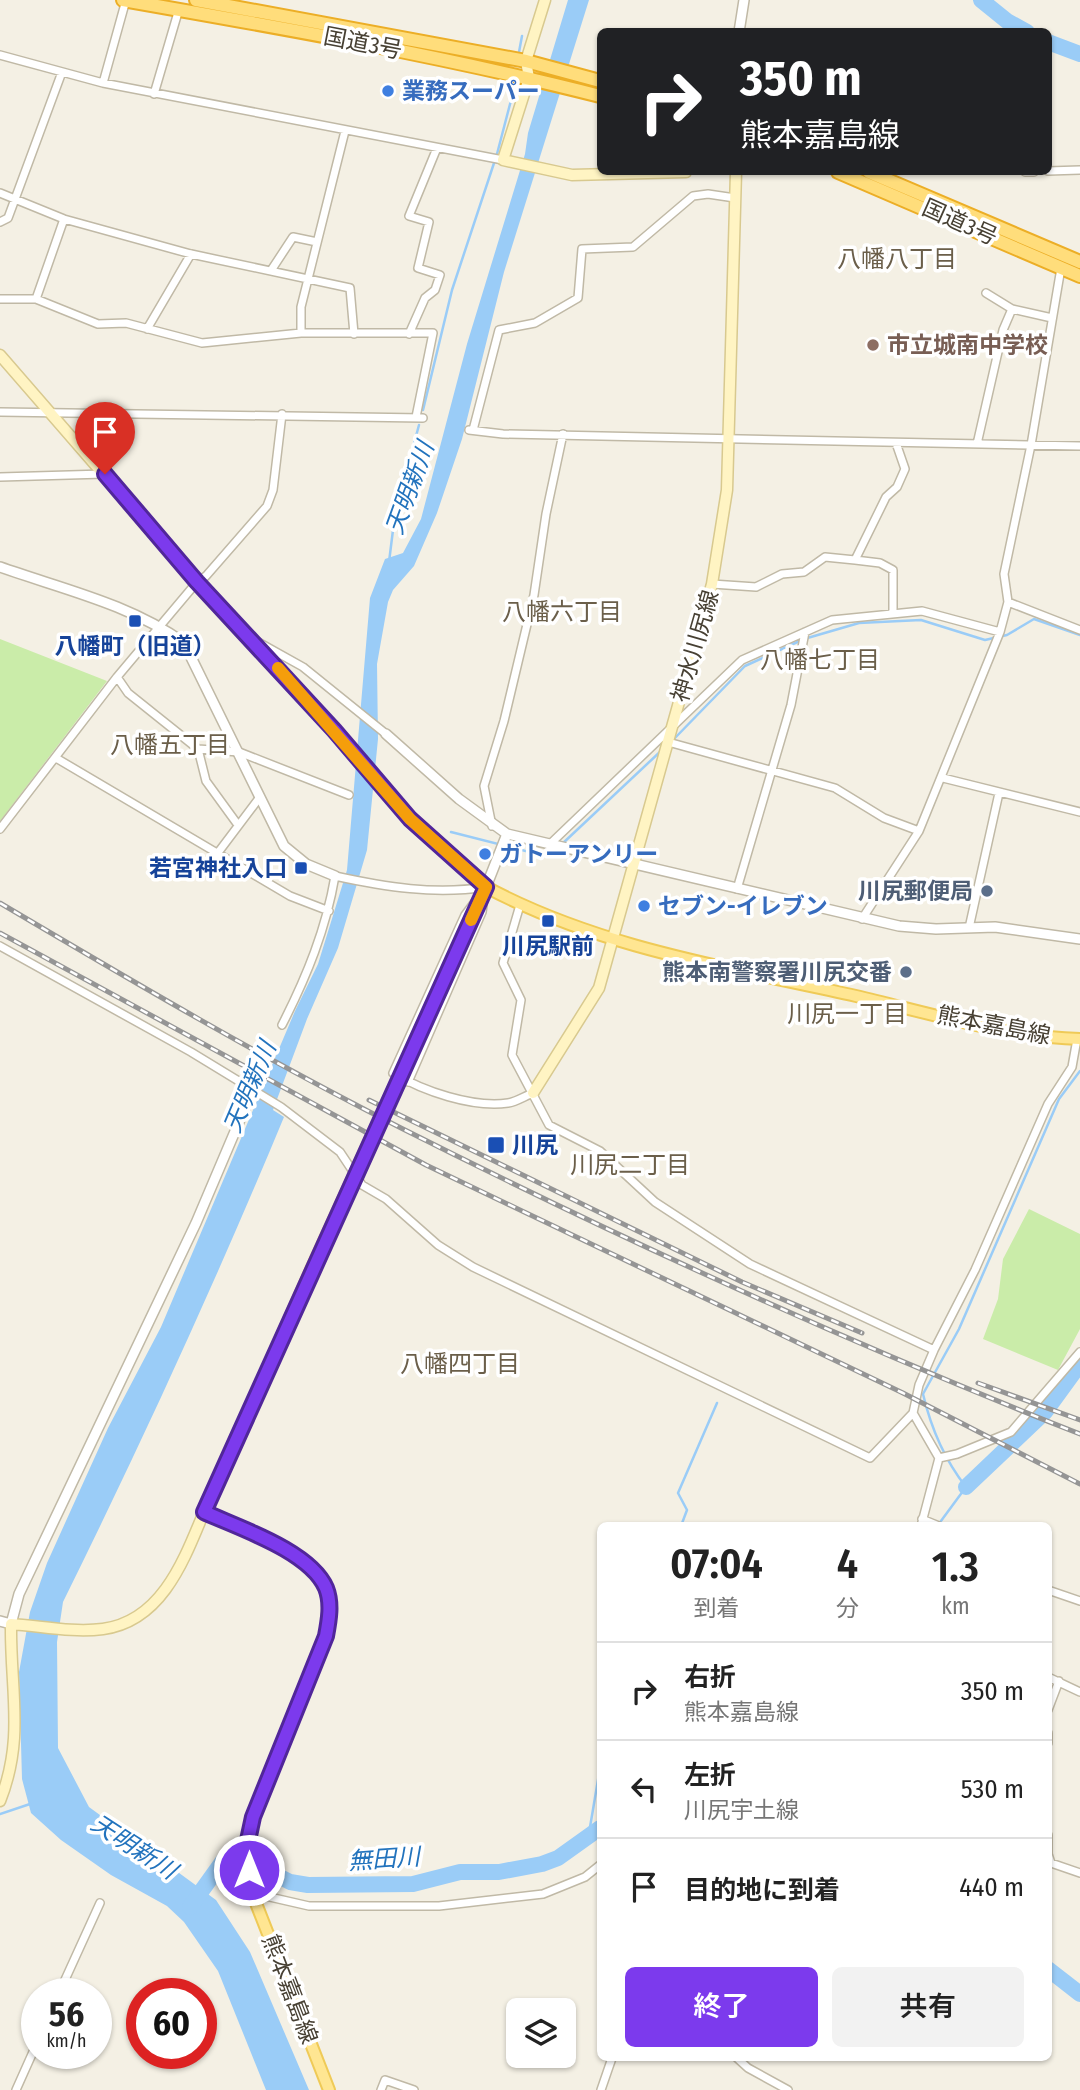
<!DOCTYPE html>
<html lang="ja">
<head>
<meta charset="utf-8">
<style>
  :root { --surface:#fff; --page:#f2f2f2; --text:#222; --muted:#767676; --line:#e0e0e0; --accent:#7c3aed }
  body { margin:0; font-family:"Fira Sans Condensed","Noto Sans JP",sans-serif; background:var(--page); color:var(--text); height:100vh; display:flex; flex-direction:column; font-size:26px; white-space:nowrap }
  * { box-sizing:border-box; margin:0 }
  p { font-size:23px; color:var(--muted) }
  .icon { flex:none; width:38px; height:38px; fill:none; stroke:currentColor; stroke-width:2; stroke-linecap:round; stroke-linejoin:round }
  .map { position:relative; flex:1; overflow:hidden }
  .sheet { position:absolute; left:597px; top:1522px; width:455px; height:539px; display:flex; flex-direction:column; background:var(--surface); border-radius:10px; box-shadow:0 2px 5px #0004 }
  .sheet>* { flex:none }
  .hud { position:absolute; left:597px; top:28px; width:455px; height:147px; border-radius:10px; box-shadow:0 2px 5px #0004; background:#202124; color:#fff; overflow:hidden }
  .tools { position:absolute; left:506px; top:1998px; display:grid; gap:14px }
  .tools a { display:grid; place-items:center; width:70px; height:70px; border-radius:10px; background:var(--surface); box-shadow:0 2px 5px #0004; font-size:35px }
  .speed { position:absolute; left:21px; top:1978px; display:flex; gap:14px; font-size:35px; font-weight:700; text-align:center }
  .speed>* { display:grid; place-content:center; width:91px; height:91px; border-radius:50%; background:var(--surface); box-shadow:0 2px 5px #0004; line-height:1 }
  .speed small { font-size:18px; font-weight:400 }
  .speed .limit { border:10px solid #d22; background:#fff; color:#111 }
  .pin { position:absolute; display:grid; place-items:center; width:60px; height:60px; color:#fff; margin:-72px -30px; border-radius:50% 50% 50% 0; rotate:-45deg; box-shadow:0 0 7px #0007 }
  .pin .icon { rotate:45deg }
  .me { position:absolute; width:77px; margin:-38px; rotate:0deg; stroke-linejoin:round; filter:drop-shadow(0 0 5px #0008) }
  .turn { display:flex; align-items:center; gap:24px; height:147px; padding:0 28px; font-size:32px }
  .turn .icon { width:91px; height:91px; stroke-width:2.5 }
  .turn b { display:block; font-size:49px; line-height:60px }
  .eta { display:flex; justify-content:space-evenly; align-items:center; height:119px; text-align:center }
  .eta b { font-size:42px; font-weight:600; line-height:49px }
  .button { display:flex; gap:14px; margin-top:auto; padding:14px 28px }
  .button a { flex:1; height:80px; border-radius:10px; background:var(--accent); color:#fff; font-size:28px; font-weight:600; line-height:80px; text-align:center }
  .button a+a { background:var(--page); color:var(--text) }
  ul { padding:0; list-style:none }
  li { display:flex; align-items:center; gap:21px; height:98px; padding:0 28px; border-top:2px solid var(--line) }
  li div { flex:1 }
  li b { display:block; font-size:26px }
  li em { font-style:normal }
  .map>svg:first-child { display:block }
</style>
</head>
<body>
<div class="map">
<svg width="1080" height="2090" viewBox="0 0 1080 2090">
  <rect width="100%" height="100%" fill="#f4f0e4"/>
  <path fill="#caeca9" d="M0 639 107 681 0 821Z
    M1029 1209 1080 1234V1329L1058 1370 983 1339 998 1299 1003 1259Z"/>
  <path fill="#9accf7" d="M568 0H589L504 272 462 439 437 513 414 566 393 590 388 602 377 664 378 739 367 850 338 948 307 1019 273 1110 284 1117C216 1281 142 1442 63 1602L57 1642 58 1748 89 1807 216 1900 250 1952 309 2090H266L218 1971 184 1922 167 1906 111 1875 61 1840 31 1813 22 1779 19 1672 30 1612 47 1563 108 1428 161 1327 295 1011 318 964 347 870 370 598 385 559 403 553 421 519 467 344 525 154 528 133Z"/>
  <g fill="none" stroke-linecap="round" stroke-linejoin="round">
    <path stroke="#9accf7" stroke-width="2.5" d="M519 52 522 36
      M423 410 452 290 497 154 515 85
      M389 562 395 514 419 425
      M672 741 745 666 804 639 859 623 921 620 985 640 1007 635 1034 619 1080 635
      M451 832 545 856 557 848
      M562 844 662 750
      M938 1525 966 1487C944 1459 931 1428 923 1394L959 1329 1059 1099 1080 1071
      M681 1526 687 1510 678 1493 717 1403
      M0 1814 30 1804
      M589 1833 600 1768"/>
    <path stroke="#9accf7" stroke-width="16" d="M981 0 1007 21 1027 32
      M1048 42 1080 54
      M966 1487 1045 1412 1080 1364
      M190 1907 223 1861 232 1857 253 1863 290 1882 308 1885 413 1884 460 1872H499L542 1864 558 1858 600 1828
      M1048 1969 1080 1994"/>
    <g stroke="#c0b9a6" stroke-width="10">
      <path id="minor" d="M0 55 103 83 503 160
        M103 83 126 0
        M154 94 179 9
        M1048 171 1080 170
        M1025 172H1034
        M0 193 64 219 191 254 350 288 354 334
        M0 222 8 218 62 72
        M272 269 293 237 317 242
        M986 293 1012 309 1052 318
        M0 299H36L98 324 126 323 202 343 301 333H433L416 417
        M36 299 64 219
        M147 329 191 254
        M301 333V307L345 131
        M409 334 425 298 435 290 440 275 418 268 429 222 409 216 437 148
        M0 412 423 418
        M469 430 503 434 1080 446
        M473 430 499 330 535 323 578 298 582 249 633 247 693 196 708 194 735 198
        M977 444 1003 330 1012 309
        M0 477 104 474
        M855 560 880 563 893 570V614
        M712 584 756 587 782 574 804 572 825 557 855 560 886 497 897 487 905 469 896 443
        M1008 602 1080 630
        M251 638 303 667 386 734
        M117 677 128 693 198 749 239 752 349 795
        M668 742 835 788 884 818 919 831
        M198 749 206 781 238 825
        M56 758 290 896 329 911
        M943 778 1080 812
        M492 826 484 786 504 721 534 595 546 514 563 434
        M0 829 117 677 197 582 206 576 267 506 273 490 282 414
        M549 845 742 660 832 620 922 611 1000 632
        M217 854 260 797
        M737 889 791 705 805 632
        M477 899 465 915 393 1073C423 1091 472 1108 508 1103 516 1102 525 1096 533 1093
        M520 905 503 963 521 1000 512 1055 549 1125 600 1151 655 1202 750 1264 934 1350
        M862 919 919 831 1000 632 1008 602 1004 574 1031 445 1061 268
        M969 928 999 793
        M0 946 191 1052 281 1107 340 1152 362 1185 386 1199 438 1245 473 1267 870 1458 913 1413 919 1385 934 1350 975 1270 1048 1104 1072 1067 1077 1039
        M282 1025C307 976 326 929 335 876 385 887 435 895 486 887
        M408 1082 482 912 484 898
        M913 1413 939 1458 921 1526
        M939 1458 957 1454 1011 1432 1080 1352
        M922 1519 939 1526
        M1048 1590 1080 1601
        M1048 1677 1080 1692
        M1048 1710 1059 1681
        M1048 1733V1743
        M1048 1835V1853
        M1048 1854 1051 1863 1080 1873
        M252 1893 309 1906H439L543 1894 585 1877 600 1865
        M59 1993 100 1903
        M737 2058 748 2068 788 2090
        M16 2090 37 2043
        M381 2090 385 2080 414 2090
        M601 2090 612 2058"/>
    </g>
    <g stroke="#c0b9a6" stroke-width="12">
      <path id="tertiary" d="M739 32 744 0
        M0 567C62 589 130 604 184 643L284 846 306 864 335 876
        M386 734 459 799 507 834 899 926 936 929 995 927 1080 939
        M486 887 507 834
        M0 1621 11 1624 19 1594 196 1223 253 1089"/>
    </g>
    <g stroke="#d8c98f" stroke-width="13">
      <path id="secondary" d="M545 0 526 61 529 78 503 160 572 175 686 172
        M0 355 197 582 334 730 410 819 486 887
        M533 1093 599 988 712 584 727 490 736 172
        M0 1801C25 1738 10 1689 11 1624 41 1626 73 1633 103 1629 162 1621 184 1560 204 1512"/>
    </g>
    <g stroke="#efca57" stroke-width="14">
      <path id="primary" d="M423 1024 486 887C600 948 730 968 856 996 929 1013 1005 1037 1080 1039
        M311 1270 204 1512C239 1529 310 1551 326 1588 332 1603 329 1621 326 1636L253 1817 248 1845 252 1893 329 2090"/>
    </g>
    <g stroke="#ecae26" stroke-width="16">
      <path id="trunk" d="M123 0C283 28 443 56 600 96
        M196 0 526 61 600 81
        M838 172 1080 276
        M869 172 1080 262"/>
    </g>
    <use href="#minor" stroke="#fff" stroke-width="7"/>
    <use href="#tertiary" stroke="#fff" stroke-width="9"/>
    <use href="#secondary" stroke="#fff4c3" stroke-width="10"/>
    <use href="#primary" stroke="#ffe692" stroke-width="10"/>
    <use href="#trunk" stroke="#ffdd7b" stroke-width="12"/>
    <g stroke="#959595" stroke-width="5">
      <path id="rail" d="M0 903C132 981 264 1059 401 1128 623 1240 849 1343 1080 1434
        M0 933 426 1165 903 1393 1080 1484
        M369 1100 742 1282 862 1333
        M978 1383 1080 1420"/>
    </g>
    <use href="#rail" stroke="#fff" stroke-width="2.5" stroke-dasharray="8" stroke-linecap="butt"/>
    <g stroke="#efca57" stroke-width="14" stroke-linecap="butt">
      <path id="primary-bridge" d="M311 1270 423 1024"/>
    </g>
    <use href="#primary-bridge" stroke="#ffe692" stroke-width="10"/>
  </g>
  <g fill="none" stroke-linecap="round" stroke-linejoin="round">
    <g stroke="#51269a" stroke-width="18">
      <path id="route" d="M105 474 197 582 334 730 410 819 486 887 204 1512C239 1528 310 1551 326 1588 332 1603 329 1620 326 1636L253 1817 247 1845 249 1870"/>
    </g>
    <use href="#route" stroke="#7c3aed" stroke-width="12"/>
    <path stroke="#f59e0b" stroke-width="12" d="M278 668 410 819 486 887 471 920"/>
  </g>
  <g fill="#3f7fe0" stroke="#fff" stroke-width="2.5">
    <circle cx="388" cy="91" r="7"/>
    <circle cx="485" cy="854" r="7"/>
    <circle cx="644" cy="906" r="7"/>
  </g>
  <circle fill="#8d6e63" stroke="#fff" stroke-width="2.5" cx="873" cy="345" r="7"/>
  <g fill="#1a4fb4" stroke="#fff" stroke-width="2.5">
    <rect x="128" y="614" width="14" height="14" rx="3.5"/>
    <rect x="294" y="861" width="14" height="14" rx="3.5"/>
    <rect x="541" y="914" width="14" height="14" rx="3.5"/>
    <rect x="487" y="1136" width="18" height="18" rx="3.5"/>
  </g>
  <g fill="#5c6f8a" stroke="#fff" stroke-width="2.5">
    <circle cx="987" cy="891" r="7"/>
    <circle cx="906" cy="972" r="7"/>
  </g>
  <g text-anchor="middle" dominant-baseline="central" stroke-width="7" stroke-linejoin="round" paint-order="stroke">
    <g font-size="23" fill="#474033" stroke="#fff">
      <text transform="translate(363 43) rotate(11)">国道3号</text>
      <text transform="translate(960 222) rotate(24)">国道3号</text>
      <text transform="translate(695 646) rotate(-74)">神水川尻線</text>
      <text transform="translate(994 1025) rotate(11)">熊本嘉島線</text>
      <text transform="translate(290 1989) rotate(69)">熊本嘉島線</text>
    </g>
    <g font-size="23" font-weight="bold" fill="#366cbe" stroke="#fff" text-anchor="start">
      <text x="402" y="91">業務スーパー</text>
      <text x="499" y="854">ガトーアンリー</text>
      <text x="658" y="906">セブン-イレブン</text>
    </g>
    <g font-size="23" font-weight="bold" fill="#785e54" stroke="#fff" text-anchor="start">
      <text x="887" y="345">市立城南中学校</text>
    </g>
    <g font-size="23" font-weight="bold" fill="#164399" stroke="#fff">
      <text x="135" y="646">八幡町（旧道）</text>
      <text x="287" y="868" text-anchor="end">若宮神社入口</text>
      <text x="548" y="946">川尻駅前</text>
      <text x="512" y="1145" text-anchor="start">川尻</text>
    </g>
    <g font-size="23" font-weight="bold" fill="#4e5e75" stroke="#fff" text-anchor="end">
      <text x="973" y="891">川尻郵便局</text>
      <text x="892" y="972">熊本南警察署川尻交番</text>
    </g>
    <g font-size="24" fill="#6b5f4a" stroke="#fff">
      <text x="897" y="259">八幡八丁目</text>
      <text x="562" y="612">八幡六丁目</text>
      <text x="820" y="660">八幡七丁目</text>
      <text x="170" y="745">八幡五丁目</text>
      <text x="847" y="1014">川尻一丁目</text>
      <text x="630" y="1165">川尻二丁目</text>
      <text x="460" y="1364">八幡四丁目</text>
    </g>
    <g font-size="24" font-style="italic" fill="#2273bd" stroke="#fff">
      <text transform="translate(410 488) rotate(-70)">天明新川</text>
      <text transform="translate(250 1087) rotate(-67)">天明新川</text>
      <text transform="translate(134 1847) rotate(33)">天明新川</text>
      <text transform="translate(384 1859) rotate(-4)">無田川</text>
    </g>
  </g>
</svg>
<div class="tools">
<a><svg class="icon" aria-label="layers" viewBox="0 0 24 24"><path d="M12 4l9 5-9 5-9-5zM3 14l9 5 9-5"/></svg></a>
</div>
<div class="speed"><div>56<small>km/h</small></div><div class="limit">60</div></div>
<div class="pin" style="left:105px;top:474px;background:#d93025"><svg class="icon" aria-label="arrive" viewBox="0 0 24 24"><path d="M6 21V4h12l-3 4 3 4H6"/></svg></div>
<svg class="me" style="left:249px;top:1870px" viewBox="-20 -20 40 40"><circle r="17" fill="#7c3aed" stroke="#fff" stroke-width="3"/><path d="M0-11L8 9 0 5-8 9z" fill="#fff"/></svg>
<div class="hud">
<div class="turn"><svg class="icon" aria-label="right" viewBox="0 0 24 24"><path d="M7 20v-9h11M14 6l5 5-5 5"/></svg><div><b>350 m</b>熊本嘉島線</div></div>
</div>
<section class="sheet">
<div class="eta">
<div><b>07:04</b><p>到着</p></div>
<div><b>4</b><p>分</p></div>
<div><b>1.3</b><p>km</p></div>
</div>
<ul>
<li><svg class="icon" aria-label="right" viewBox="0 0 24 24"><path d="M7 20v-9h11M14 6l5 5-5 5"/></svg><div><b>右折</b><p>熊本嘉島線</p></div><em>350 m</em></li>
<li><svg class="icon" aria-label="left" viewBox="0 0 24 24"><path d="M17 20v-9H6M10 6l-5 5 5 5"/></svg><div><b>左折</b><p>川尻宇土線</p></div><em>530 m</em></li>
<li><svg class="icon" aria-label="arrive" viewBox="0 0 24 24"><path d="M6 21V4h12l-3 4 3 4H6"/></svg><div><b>目的地に到着</b></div><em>440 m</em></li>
</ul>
<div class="button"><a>終了</a><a>共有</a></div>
</section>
</div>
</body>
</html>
